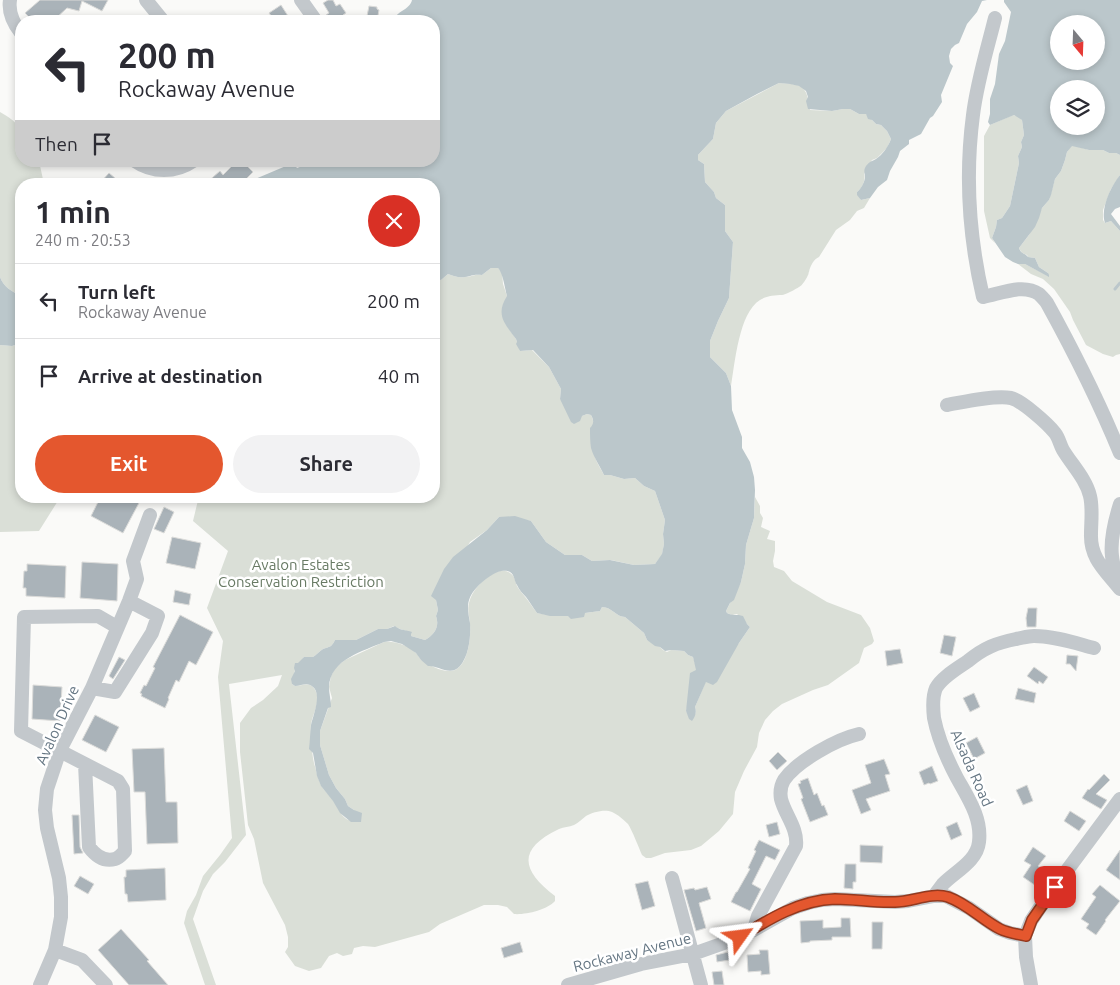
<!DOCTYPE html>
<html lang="en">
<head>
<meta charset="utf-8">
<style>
  :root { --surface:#fff; --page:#f2f2f3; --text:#2b2b33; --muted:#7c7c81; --line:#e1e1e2; --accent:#e4572e }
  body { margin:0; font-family:Ubuntu,sans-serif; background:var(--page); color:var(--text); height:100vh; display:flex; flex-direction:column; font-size:19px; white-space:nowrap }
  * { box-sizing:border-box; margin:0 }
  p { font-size:16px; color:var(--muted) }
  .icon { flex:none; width:28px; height:28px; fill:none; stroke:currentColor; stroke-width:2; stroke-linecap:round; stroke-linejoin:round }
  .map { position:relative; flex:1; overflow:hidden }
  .drawer { position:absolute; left:15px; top:178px; width:425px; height:325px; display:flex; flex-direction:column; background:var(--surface); border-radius:20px; box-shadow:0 2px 8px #0003 }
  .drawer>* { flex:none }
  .banner { position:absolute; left:15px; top:15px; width:425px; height:152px; border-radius:20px; box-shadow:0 2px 8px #0003; background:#fff; color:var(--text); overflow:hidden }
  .needle { width:32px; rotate:161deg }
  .controls { position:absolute; left:1050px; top:15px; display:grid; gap:10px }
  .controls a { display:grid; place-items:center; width:55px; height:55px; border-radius:50%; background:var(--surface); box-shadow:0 2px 8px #0003; font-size:25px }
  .pin { position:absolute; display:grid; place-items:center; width:42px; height:42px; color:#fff; margin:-21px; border-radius:10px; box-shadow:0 2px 8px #0006 }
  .me { position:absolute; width:55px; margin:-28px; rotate:59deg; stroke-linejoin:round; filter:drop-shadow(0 0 4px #0008) }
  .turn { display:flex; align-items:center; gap:18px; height:105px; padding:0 20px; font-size:22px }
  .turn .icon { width:65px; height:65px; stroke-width:2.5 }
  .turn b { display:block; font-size:35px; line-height:42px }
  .then { display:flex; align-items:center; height:48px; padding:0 20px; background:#0003; gap:10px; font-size:19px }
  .round { display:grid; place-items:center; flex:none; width:52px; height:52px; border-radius:26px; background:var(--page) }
  .head { display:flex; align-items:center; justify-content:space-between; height:85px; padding:0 20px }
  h1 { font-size:30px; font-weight:700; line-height:38px }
  .button { display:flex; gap:10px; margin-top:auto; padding:10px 20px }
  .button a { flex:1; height:58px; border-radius:30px; background:var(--accent); color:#fff; font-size:20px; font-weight:700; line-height:58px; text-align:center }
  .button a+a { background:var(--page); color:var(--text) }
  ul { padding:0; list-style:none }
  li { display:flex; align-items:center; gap:15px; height:75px; padding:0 20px; border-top:1px solid var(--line) }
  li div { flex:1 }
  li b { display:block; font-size:19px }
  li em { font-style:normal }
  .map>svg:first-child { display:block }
</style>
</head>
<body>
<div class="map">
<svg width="1120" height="985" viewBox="0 0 1120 985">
  <rect width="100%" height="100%" fill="#fafaf8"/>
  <path fill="#dadfd7" d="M779 83C802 84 807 85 810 110L832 111 843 109H850L859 114H866L876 124 881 125 887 131 891 139 887 148 877 158 872 160 864 174C866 180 862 188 857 192L861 200 870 198 864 208 857 211 850 220 836 230 819 257C814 259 810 266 809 272 808 273 809 274 808 275 807 278 802 286 799 287 796 289 785 295 782 295 775 295 766 296 760 300 739 313 735 362 731 386L726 373 710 357V341L718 321 729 298 733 242 725 231V205L716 198 714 192 705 182 704 164 698 160V155L713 139 716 123 726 111Z
    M0 112C27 127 21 133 21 161H39L44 184H21V296C12 292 3 286 0 277Z
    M1013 115 1018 116 1022 120 1024 135 1021 142 1022 147 1018 156 1019 163 1010 206 1002 218 997 220 996 227 992 238 995 243 990 238 984 211V136L990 125Z
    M1072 145 1089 150H1103L1109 153H1116L1120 155V175L1111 189 1103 210V220L1105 223 1111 221 1120 231V354L1116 355 1113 357 1103 354 1086 345 1073 320 1070 312 1054 289 1043 279 1031 274 1018 264H1025L1048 276V273L1039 267 1035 258 1028 257 1027 255C1023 254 1021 252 1019 248L1029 235 1042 208 1049 200 1055 179 1061 171 1065 160 1067 152Z
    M491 268H498L502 272 503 284 507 296 505 323 516 339 520 351 532 350 549 367 561 389 560 399 582 416 587 414 591 415C596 423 593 445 595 456 596 462 601 469 604 475H610L624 479 635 478 644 486 655 491 665 520 663 534 664 544 662 555 655 564 634 565 611 560 592 561 582 555H565L546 542 531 521 499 517 487 530 470 542 436 600 438 610 436 616C440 627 434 635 425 640L411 636V634C405 629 400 630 394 626L387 629H378L356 640H335C332 647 329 647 323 649 320 651 316 655 313 657H304L295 670 292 684 295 686C301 686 308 682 313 687 323 698 313 712 311 724 310 733 312 754 314 763 316 770 318 779 321 785 324 791 330 795 333 800 342 814 342 822 361 822L354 810 348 806 345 799 336 788 329 775 320 745V731L332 698 329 687 331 676 335 668 345 660 384 642C396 641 407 645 416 653 419 655 419 659 423 661 431 666 445 674 455 670 468 664 471 638 470 625 470 618 467 610 469 603 472 590 482 581 492 574 497 571 505 569 510 573 515 576 515 581 517 586 519 590 523 594 526 598 530 603 533 608 537 613 559 618 577 614 600 611L602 607C612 607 616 617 625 617L644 633 647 640 660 647 663 650 667 652 671 650 684 651 688 655 693 657 697 670 686 711 691 720C695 717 697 712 695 707L706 681 739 643 750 627 737 614 732 615 727 613 726 611 741 582 745 564 746 545 754 518 755 497 760 506V513L763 518 761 527 770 531 767 539 775 541V551L773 561 774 567 784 571 792 581 827 602 861 615 870 628 874 641 872 644 864 648 859 663 828 685 813 690 782 704 773 711 765 720 759 733 757 747 744 771 735 792 733 814 719 831 701 846 691 850 665 853 651 858H646L642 855C639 848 632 830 628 824 624 820 617 814 612 812 605 809 593 812 586 816 582 819 578 823 574 825 569 827 564 827 559 829 517 849 521 870 555 896V901C547 910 525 915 514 914L507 907 498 905H484L440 924 429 932 375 947 363 946 354 948 352 954 343 956 337 953 329 956 321 968 309 971 295 966 285 952 288 947V937L285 925 263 883 254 839 248 825 240 752V723L251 708 263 700 278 686 282 675 229 684 246 835 225 862 213 874 203 891 193 919 216 985H205L184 923 187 911 196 895 203 876 220 855 232 838 218 677 223 641 207 608 228 551 193 521 199 496H434V279L441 280 448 274C454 276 458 278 465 277 472 277 474 274 482 275Z
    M21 343V496H61L39 531 0 532V345L12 346Z"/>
  <path fill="#bbc7cb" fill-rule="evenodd" d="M412 0H987L982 1 977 12 967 24 959 43 955 45 951 49 949 56 950 63 953 66 941 95 942 102 933 116 930 118 921 134 909 140V144L900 151 898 157 890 171 887 180 878 187 870 198 861 200 857 195V192C861 189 864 183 865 178 865 173 863 171 866 166 869 162 872 161 876 159 883 154 888 147 891 139L887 131 881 125 876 124 872 120 868 119 866 114H859L850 109H843L832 111 808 109 806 101 808 97 806 91 799 86 790 84 779 83 757 94 726 111 716 123 713 139 698 155V160L704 164 705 182 714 192 716 198 725 205V231L733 242 729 298 718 321 710 341V357L726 373 731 386 732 410 742 437V448L750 462 754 477 755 490 754 518 746 545 745 564 741 582 734 600 730 603 726 611 727 613C733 616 737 614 743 616L747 624 750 627 739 643 717 682 713 685 706 682 695 707C697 712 695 717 692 721L689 719 686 711 690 673 696 670 693 657 688 655 684 651 671 650 665 651 660 647 655 646 647 640 644 633 625 617C616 617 612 607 602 607L600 611 585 613 584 617 571 619 568 616H550L537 613C533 608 530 602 526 597 523 594 519 590 517 585 514 581 515 575 510 572 505 569 496 572 492 575 481 582 468 593 468 607 468 612 469 618 470 623 471 636 469 656 460 666 450 677 438 665 428 666L421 660 416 653 402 644 391 641 384 642C364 651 330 659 329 687 329 694 331 700 331 707L328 708 320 731V745L329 775 336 788 345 799 348 806 354 810 362 813 361 822H351L340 813 333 801 321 786 317 776 313 753 309 749C310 741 310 733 311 725 313 715 324 691 310 685 306 683 300 686 295 686L292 684 291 679 295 671 294 668 295 663H298L304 657H313C316 655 320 651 323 649 329 647 332 647 335 640H356L378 629H387L395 626C399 630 406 630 412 632L411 634V636L425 640C434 635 440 627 436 616L438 610 436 600 431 596 444 569 453 557 487 530 499 517 515 516 531 521 546 542 565 555H582L592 561 610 560 634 565 655 564 662 554 664 544 663 534 665 520 655 491 644 486 635 478 624 479 610 475H604C600 466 594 458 591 448 590 442 590 434 590 428 594 424 594 420 591 415L587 414 582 416 580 421 574 424 571 422 560 399 561 389 549 367 533 350 520 351 516 344 517 342 516 339C505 324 495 315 507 296 505 289 503 273 498 268H491L482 275C473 274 472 276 465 277 458 278 454 276 448 274L441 280 434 279V184H250L253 180 293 163 297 168 316 161H434V21H393C396 11 410 10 412 0Z
    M1004 0H1120V155L1116 153H1109L1103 150H1089L1072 146 1067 152 1065 160 1061 171 1055 179 1051 195 1049 200 1042 208 1039 218 1035 227 1019 248C1021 254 1025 253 1028 257L1035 258 1039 267 1048 273 1049 275V277L1025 264H1018L1013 262 1005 257 992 238 996 227 997 220 1002 218 1010 206 1019 163 1018 156 1022 147 1021 142 1024 135 1022 120 1014 115 990 125 988 122 990 114V99L995 84 999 54 1005 41 1011 12 1004 2ZM1059 24H1096V61H1059ZM1059 89H1096V126H1059Z
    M1120 175V207L1115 209 1111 214 1120 226V231L1111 221 1105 223C1100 209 1111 186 1120 175Z
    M0 277C3 286 12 292 21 296V343L12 346 0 345Z"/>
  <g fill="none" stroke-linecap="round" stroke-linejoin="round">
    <path stroke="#bbc7cb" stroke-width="3" d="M1115 289 1120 283"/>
  </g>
  <path fill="#aab3b9" stroke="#dcdcda" d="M40 0H108L102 11 82 1 79 11 67 8 54 20 50 17 45 21H33L25 13Z
    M328 0H333L336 6 340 4 346 13 343 15 347 21H330L326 15 329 13 323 3Z
    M281 5 288 16 280 21H275L269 13Z
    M369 6 377 7V9L379 10 377 21H366Z
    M237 161H242L253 172 241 184H205L220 171 223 175Z
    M109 173 122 184H99Z
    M101 496H131L140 501 123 533 91 516Z
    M164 507 174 512 164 533 154 529Z
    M172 537 201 543 195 569 166 563Z
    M82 562 118 564 117 601 80 598Z
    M27 564 66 566 65 598 26 596V588H23L24 571H27Z
    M175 590 191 594 189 605 173 602Z
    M1028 608H1037L1036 627H1027L1026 618Z
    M180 615 213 632 196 665 189 661 179 682 176 680 168 698 169 699 165 708 141 696 142 694 140 693 144 685 146 686 155 668 153 667Z
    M944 635 956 637 952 656 940 653Z
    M900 649 903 663 887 666 885 651Z
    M1067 655 1078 656 1076 671 1070 664H1066Z
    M119 657 125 660 113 679 109 676Z
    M1034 667 1048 677 1043 684 1039 681 1038 684 1027 676Z
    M33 685 62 687 60 721 32 719Z
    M1018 688 1036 693 1034 703 1015 699Z
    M974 693 980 707 970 712 963 698Z
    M95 715 119 727 106 752 82 740Z
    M977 737 985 753 974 759 966 743Z
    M164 748 166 802H177L178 843 147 844 145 792H134L132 749Z
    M778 752 787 761 777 770 769 761Z
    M884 759 890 774 885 775 890 791 866 799 871 810 861 814 852 790 871 783 865 765Z
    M932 766 938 781 930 784 929 783 924 785 919 772Z
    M1104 774 1110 780 1096 794 1107 800 1101 809 1082 798 1088 789 1089 790Z
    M808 778 814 795 817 793 822 806 824 805 828 815 810 822 801 799 803 798 798 784 801 783 800 781Z
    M1027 785 1033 801 1023 805 1016 790Z
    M1070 811 1086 821 1079 831 1064 821Z
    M72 815H79L80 847 83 853 74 854Z
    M777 822 780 834 769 837 766 825Z
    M957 822 962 835 951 840 946 827Z
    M759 840 780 850 775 860 766 856 752 884 761 889 750 911 731 902 736 892H737L750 869 748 868 756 851 754 850Z
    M860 845 883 846 882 863 860 862Z
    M1033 847 1046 856 1038 866 1041 868 1038 872 1049 879 1042 890 1023 877 1031 865 1024 861Z
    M1120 850V880L1106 870Z
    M845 864H856V882H853V889L844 888Z
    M165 868 166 900 128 902 127 894H125L124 877H126V870Z
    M80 876 94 884 88 894 74 886Z
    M648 881 655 906 642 910 635 884Z
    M1100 885 1120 901 1105 920 1106 921 1096 935 1086 928 1089 924 1081 919 1096 897 1092 894Z
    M707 887 711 899 699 903 706 928 696 931 684 890 694 888 695 890Z
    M841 918H850L851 937H832V940L810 941V942L801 943 800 921 823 920V928L841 927Z
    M872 922H883L882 949H872Z
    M121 929 149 960 147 961 168 985H129L98 950Z
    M520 942 523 952 504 958 501 948Z
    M759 950H768L770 974 761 975V971L748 972 747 955 760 954Z
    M728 952 730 960 717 962 716 955Z
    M722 971 724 985H714L712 972Z"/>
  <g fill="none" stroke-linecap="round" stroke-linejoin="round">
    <path stroke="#c3c8cc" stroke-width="14" d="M10 0C8 13 13 23 21 33
      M146 0 163 21
      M301 0 316 21
      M995 18C987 50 977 82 973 115 965 176 969 237 983 297 1000 294 1023 283 1039 294 1042 297 1045 300 1047 303 1074 352 1099 402 1120 453
      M135 161C152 173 176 173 193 161
      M947 405C964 402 994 395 1011 398 1022 401 1047 423 1055 433 1059 438 1060 445 1063 450 1072 465 1086 479 1090 496 1093 508 1091 522 1091 534 1090 559 1106 571 1120 589
      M1119 584C1116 575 1113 566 1112 556 1110 539 1115 520 1120 504
      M92 688 115 692 152 633 158 616 129 601
      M85 764 89 847C95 855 104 862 115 859 119 858 122 854 125 851L123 789 118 781 21 731 24 617 98 616 117 627
      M672 878 701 985
      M934 896C937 892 940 888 943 884 956 871 977 861 979 842 982 818 968 798 957 778 947 759 938 739 934 718 933 709 932 697 936 688 942 677 958 668 968 661 984 648 996 643 1016 639 1022 638 1028 636 1034 636 1054 636 1075 643 1094 648
      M754 929 758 916 796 846C798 828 785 815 781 799 780 793 781 785 784 780 797 761 837 739 859 734
      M1025 936 1026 957 1031 985
      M55 950 82 960 106 985
      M40 985 55 950 61 917V897L59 878 47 828 45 810 47 789 60 750 92 688 129 601 137 579 133 561 150 515
      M568 985 641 964 693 954 741 937 793 908 808 903 822 900 835 899 895 902 908 901 934 896H946L969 908 999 929 1010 933 1025 936 1031 921 1045 900 1120 799"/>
  </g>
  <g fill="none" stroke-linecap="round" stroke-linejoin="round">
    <g stroke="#94391e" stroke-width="12">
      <path id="route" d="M740 937C769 919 800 900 835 899 855 899 875 903 895 902 912 902 931 892 948 897 968 904 982 920 1000 929 1008 933 1017 934 1026 936L1032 920 1055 887"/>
    </g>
    <use href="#route" stroke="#e4572e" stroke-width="9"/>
  </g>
  <g text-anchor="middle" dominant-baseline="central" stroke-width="5" stroke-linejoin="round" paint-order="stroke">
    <g font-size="15" fill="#687a64" stroke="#fff">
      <text x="301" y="564">Avalon Estates<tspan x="301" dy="17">Conservation Restriction</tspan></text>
    </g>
    <g font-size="15" fill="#657683" stroke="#fff">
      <text transform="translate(57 725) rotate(-66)">Avalon Drive</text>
      <text transform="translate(972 768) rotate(66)">Alsada Road</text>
      <text transform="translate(632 952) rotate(-14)">Rockaway Avenue</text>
    </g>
  </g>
</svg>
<div class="controls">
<a><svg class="needle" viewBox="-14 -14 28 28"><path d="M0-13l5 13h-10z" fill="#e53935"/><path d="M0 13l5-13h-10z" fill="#7c7c81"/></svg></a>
<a><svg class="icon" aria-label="layers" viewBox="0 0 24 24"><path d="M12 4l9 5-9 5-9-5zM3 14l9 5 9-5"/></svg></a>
</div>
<div class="pin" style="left:1055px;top:887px;background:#d93025"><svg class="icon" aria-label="arrive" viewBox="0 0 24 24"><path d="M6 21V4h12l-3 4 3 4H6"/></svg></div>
<svg class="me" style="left:740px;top:937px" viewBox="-20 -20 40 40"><path d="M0-17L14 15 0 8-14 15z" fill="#e4572e" stroke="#fff" stroke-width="4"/></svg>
<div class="banner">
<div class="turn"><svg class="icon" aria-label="left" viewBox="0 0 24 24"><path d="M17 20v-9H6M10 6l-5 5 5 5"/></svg><div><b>200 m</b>Rockaway Avenue</div></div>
<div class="then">Then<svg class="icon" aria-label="arrive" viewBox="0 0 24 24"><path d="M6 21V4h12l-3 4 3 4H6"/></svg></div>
</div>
<section class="drawer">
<div class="head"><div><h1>1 min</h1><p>240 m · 20:53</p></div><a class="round" style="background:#d93025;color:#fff"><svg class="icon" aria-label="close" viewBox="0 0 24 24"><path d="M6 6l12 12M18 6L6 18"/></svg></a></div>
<ul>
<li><svg class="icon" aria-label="left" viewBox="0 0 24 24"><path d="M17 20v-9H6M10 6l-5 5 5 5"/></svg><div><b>Turn left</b><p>Rockaway Avenue</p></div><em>200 m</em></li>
<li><svg class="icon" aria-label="arrive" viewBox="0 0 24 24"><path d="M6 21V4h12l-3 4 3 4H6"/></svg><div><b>Arrive at destination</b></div><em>40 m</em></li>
</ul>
<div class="button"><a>Exit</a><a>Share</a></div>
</section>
</div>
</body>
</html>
